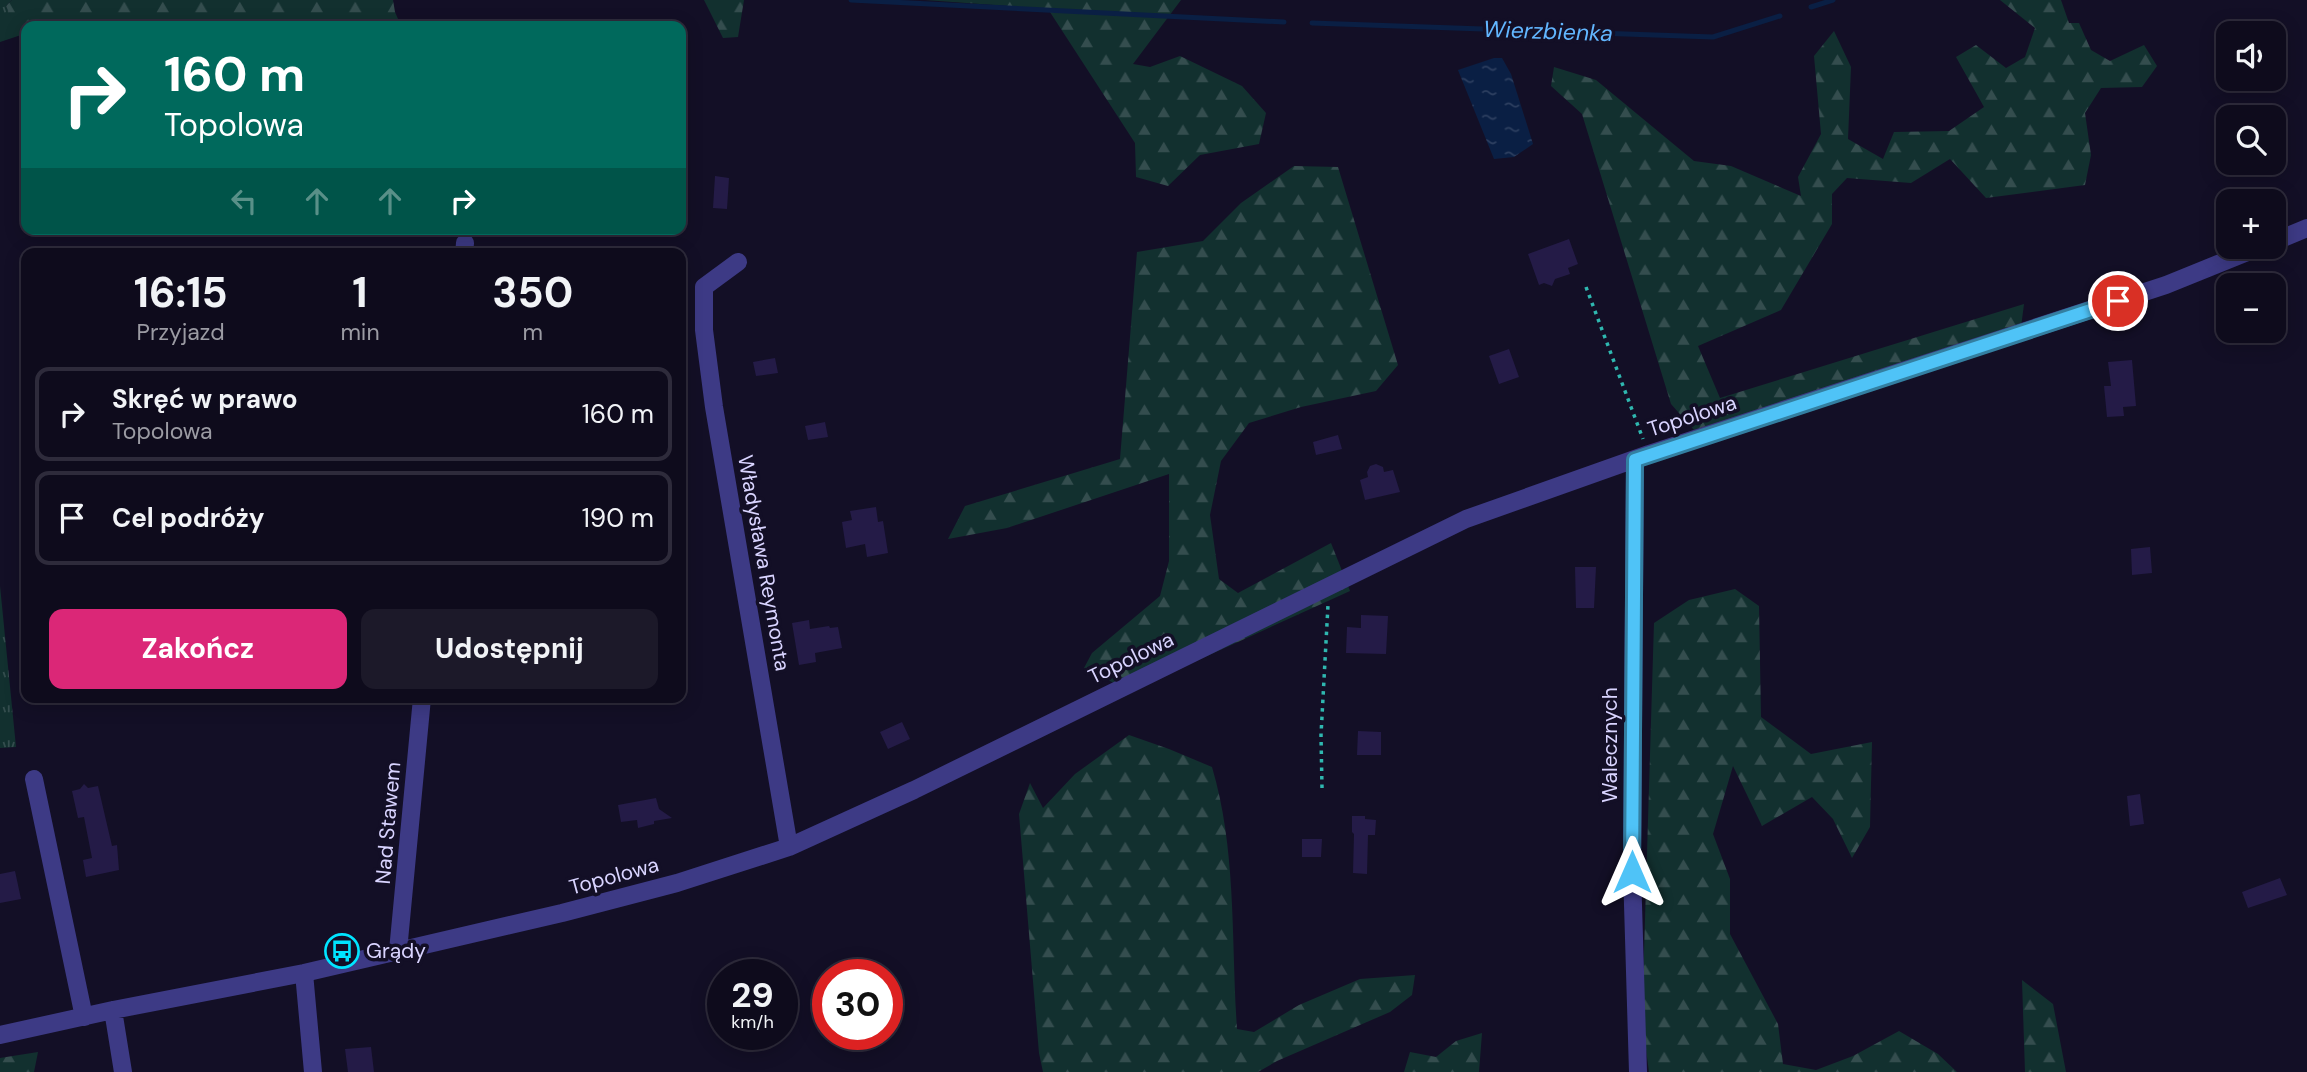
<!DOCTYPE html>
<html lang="pl">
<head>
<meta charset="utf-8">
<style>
  :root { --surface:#0e0b1c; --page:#1c1929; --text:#f1f3f6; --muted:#9b9ba3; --line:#2e2b3b; --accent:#db2777 }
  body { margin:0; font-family:"DM Sans",sans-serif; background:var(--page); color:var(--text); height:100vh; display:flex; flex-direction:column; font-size:26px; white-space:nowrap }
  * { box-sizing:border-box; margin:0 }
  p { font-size:23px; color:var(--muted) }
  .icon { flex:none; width:38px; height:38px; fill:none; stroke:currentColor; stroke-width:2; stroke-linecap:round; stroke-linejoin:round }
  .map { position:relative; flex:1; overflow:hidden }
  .details { position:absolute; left:21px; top:248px; width:665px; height:455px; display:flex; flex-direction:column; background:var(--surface); border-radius:14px; box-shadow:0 4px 18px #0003,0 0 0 2px var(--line) }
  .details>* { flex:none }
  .banner { position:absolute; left:21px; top:21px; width:665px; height:214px; border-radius:14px; box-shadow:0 4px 18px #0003,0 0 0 2px var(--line); background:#00695c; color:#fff; overflow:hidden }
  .controls { position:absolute; left:2216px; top:21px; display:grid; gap:14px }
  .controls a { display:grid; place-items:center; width:70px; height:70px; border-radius:14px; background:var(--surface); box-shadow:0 4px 18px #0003,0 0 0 2px var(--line); font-size:35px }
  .speed { position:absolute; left:707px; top:959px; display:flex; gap:14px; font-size:35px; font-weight:700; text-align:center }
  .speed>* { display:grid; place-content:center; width:91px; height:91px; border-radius:50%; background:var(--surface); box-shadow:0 4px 18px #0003,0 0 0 2px var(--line); line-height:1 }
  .speed small { font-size:18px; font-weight:400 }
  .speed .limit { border:10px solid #d22; background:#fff; color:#111 }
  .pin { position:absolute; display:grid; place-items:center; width:60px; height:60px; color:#fff; margin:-30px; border:4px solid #fff; border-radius:50%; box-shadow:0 2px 7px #0007 }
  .me { position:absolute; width:77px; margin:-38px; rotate:0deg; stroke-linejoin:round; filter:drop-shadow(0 0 5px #0008) }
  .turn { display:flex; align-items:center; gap:24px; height:147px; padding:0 28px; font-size:32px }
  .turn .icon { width:91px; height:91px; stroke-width:2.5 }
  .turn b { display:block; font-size:49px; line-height:60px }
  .lanes { display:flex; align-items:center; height:66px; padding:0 28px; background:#0003; justify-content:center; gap:35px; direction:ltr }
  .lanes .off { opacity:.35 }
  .eta { display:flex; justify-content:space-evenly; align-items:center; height:119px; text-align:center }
  .eta b { font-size:42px; font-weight:700; line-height:49px }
  .button { display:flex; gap:14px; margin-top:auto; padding:14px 28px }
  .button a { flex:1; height:80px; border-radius:14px; background:var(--accent); color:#fff; font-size:28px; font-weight:700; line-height:80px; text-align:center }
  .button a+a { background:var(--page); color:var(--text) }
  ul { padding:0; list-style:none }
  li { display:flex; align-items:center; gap:21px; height:94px; margin:0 14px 10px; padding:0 14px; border:4px solid var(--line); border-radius:14px }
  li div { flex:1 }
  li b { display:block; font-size:26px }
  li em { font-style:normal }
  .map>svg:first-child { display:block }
</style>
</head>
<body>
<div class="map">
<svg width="2307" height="1072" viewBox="0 0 2307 1072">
  <defs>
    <pattern id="grass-tufts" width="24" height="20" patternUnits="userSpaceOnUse" patternTransform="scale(1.75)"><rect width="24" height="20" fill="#12302f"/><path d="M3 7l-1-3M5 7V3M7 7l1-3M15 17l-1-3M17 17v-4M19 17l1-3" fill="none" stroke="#344d4e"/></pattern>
    <pattern id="forest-firs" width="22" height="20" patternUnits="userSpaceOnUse" patternTransform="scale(1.75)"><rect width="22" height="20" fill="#12302f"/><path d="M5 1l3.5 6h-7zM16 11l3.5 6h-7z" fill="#344d4e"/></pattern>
    <pattern id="water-ripples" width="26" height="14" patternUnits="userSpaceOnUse" patternTransform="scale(1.75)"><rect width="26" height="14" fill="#0a1f44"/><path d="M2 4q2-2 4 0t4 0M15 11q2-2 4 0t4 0" fill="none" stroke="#2d3f60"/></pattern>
  </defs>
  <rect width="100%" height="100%" fill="#130f26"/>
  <path fill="url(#grass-tufts)" d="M0 0H12L6 6 21 35 0 42Z
    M0 586 16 747 0 748Z"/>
  <path fill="url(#forest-firs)" d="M12 0H393L395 12 401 26H26V50L6 6Z
    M704 0H744L738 37 723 38Z
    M925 0H1181L1133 64 1150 67 1180 56 1242 86 1266 113 1259 144 1200 155 1168 186 1136 177 1135 143 1048 9Z
    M2000 0H2061L2069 23H2079L2091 50 2110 61 2144 45 2157 66 2142 87 2101 88 2085 113 2091 155 2085 185 1986 198 1950 159 1911 183 1847 178 1832 194V224L1781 310 1698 346 1720 398 2024 304 2021 327 1694 430 1671 404 1582 114 1551 86 1554 67 1596 80 1694 161 1731 166 1801 196 1798 177 1821 134 1814 56 1834 31 1851 67 1848 139 1883 159 1894 132 1949 131 1984 107 1956 57 1976 45 2006 68 2025 57 2035 28Z
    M1294 166 1338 167 1398 365 1376 391 1301 407 1249 423 1221 461 1210 515 1219 579 1238 593 1331 543 1350 591 1130 691 1084 668 1092 653 1160 596 1169 561V474L1007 528 948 539 965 506 1120 459 1137 252 1203 241 1241 203Z
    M1735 589 1759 606 1761 717 1811 754 1872 742 1870 827 1852 858 1833 819 1812 797 1762 826 1733 766 1713 834 1730 879V934L1778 1024 1783 1064 1816 1070 1853 1056 1899 1031 1938 1054 1957 1072H1649L1642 1019 1654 623 1689 600Z
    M1129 735 1169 749 1212 767C1237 851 1231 941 1237 1029L1254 1032 1299 1005 1360 979 1415 975 1412 995 1390 1012 1277 1061 1258 1072H1043L1039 1053 1019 814 1030 783 1043 808 1075 774Z
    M2022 980 2053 1004 2066 1072H2025Z
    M1482 1033 1479 1072H1404L1410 1052 1436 1057 1456 1041Z
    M38 1052 34 1072H0V1058Z"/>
  <path fill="url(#water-ripples)" d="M1494 58H1502L1511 74 1533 144 1514 157 1494 159 1458 70Z"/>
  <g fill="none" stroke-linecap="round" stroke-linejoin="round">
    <path stroke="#0a1f44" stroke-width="5" d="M851 0 1284 22
      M1811 7 1833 0
      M1312 23 1713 37 1780 16"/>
  </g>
  <path fill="#241b47" d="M715 176 729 178 727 209 713 208Z
    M1569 239 1578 264 1568 268 1570 274 1555 279 1552 286 1544 283 1539 285 1528 254Z
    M1509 349 1519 377 1499 384 1489 356Z
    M775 358 778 373 756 376 753 362Z
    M2132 360 2136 406 2123 407 2124 416 2107 417 2104 386H2111L2108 362Z
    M825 422 828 437 808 440 805 426Z
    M1338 435 1342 449 1316 455 1313 442Z
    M1376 464 1383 467 1384 472 1393 470 1400 492 1365 500 1360 480 1368 477 1367 472 1370 466Z
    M876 507 878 522 883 521 888 553 867 557 865 544 846 548 842 522 852 520 850 511Z
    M2150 547 2152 573 2132 575 2131 549Z
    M1575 567H1596L1594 608H1576Z
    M1361 615 1388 616 1386 654 1346 653 1347 627 1361 628Z
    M809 620 810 629 829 626 830 628 838 627 842 648 815 653 816 662 799 665 792 623Z
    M902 722 910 739 888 749 880 732Z
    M1358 731 1381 732V755H1357Z
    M84 784 88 788 98 786 112 846 117 845 119 870 86 877 83 860 92 858 84 817 78 818 72 791 80 789Z
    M2140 794 2144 824 2130 826 2127 796Z
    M656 798 659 809 672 818 654 821V824L638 828 637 820 621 822 618 805Z
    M1352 816H1365V819L1376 820 1375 835H1368L1367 874 1353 873 1354 834 1352 832Z
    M1302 839H1322L1321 857H1302Z
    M15 871 21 899 0 903V874Z
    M2280 878 2287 895 2248 908 2242 892Z
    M371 1047 374 1072H348L345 1049Z"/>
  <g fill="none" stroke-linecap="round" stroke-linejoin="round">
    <path stroke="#2fb8b0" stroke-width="3.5" stroke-dasharray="3.5 5" stroke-linecap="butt" d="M1586 287 1643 439
      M1322 788 1321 735 1328 605"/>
    <path stroke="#3d3a85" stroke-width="18" d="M2273 242 2307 228
      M464 254 465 243
      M738 262 704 287V330L714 407 789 847
      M1635 459 1632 871 1638 1072
      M34 779 84 1017
      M398 951 422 698
      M304 973 313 1072
      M113 1010 123 1072
      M0 1035 113 1010 304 973 562 913 677 883 789 847 914 790 1466 519 1649 454 2166 285 2260 247"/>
  </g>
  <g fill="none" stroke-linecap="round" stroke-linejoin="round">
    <g stroke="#337fa1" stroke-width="18">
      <path id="route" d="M1632 872 1635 460 2118 301"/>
    </g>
    <use href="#route" stroke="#4fc3f7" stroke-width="12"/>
  </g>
  <defs>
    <g id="bus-ring" transform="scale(1.75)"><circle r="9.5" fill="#130f26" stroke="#00e5ff" stroke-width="1.5"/><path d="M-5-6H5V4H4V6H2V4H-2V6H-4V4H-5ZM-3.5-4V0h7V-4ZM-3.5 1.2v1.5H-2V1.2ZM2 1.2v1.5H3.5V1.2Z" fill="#00e5ff"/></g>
  </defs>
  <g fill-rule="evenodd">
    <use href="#bus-ring" x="342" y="951"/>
  </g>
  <g text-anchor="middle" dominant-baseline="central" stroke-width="7" stroke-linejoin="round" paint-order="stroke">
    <g font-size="21" fill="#d9d4ff" stroke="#130f26">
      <text transform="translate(1692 416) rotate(-18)">Topolowa</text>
      <text transform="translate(764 563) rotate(80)">Władysława Reymonta</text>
      <text transform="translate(1131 658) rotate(-26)">Topolowa</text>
      <text transform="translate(1610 745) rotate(-90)">Walecznych</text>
      <text transform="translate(388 823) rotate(-85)">Nad Stawem</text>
      <text transform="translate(614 876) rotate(-15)">Topolowa</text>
    </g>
    <g font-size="21" fill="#d9d4ff" stroke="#130f26" text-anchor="start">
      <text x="366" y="951">Grądy</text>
    </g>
    <g font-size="23" font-style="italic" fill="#62b6ff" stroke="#130f26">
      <text transform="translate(1548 31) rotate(2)">Wierzbienka</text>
    </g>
  </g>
</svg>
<div class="controls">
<a><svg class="icon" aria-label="sound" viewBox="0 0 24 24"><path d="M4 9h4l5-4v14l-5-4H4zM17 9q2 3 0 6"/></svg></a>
<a><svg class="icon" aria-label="search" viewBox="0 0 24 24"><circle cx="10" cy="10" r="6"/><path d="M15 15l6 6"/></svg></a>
<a>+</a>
<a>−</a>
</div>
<div class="speed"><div>29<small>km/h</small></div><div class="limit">30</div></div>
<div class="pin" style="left:2118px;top:301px;background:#d93025"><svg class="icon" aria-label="arrive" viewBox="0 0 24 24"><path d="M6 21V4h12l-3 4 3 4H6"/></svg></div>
<svg class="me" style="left:1632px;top:872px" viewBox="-20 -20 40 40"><path d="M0-17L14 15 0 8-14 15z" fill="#4fc3f7" stroke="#fff" stroke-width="4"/></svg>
<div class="banner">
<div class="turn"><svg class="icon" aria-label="right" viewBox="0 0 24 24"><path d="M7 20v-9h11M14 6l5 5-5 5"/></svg><div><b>160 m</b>Topolowa</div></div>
<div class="lanes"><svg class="icon off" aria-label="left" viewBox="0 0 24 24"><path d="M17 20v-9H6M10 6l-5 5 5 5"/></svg><svg class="icon off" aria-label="ahead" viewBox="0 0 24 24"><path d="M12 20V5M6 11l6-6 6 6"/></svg><svg class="icon off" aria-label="ahead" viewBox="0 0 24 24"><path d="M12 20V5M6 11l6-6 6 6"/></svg><svg class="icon" aria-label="right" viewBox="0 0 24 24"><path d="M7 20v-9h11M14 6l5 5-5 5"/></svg></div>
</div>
<section class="details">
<div class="eta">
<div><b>16:15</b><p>Przyjazd</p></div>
<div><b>1</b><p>min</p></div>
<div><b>350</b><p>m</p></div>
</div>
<ul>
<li><svg class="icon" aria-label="right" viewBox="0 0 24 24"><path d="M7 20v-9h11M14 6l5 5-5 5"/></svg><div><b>Skręć w prawo</b><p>Topolowa</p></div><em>160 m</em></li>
<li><svg class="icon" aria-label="arrive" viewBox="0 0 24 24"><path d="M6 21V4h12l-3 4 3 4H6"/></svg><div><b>Cel podróży</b></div><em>190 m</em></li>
</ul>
<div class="button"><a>Zakończ</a><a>Udostępnij</a></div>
</section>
</div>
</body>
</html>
